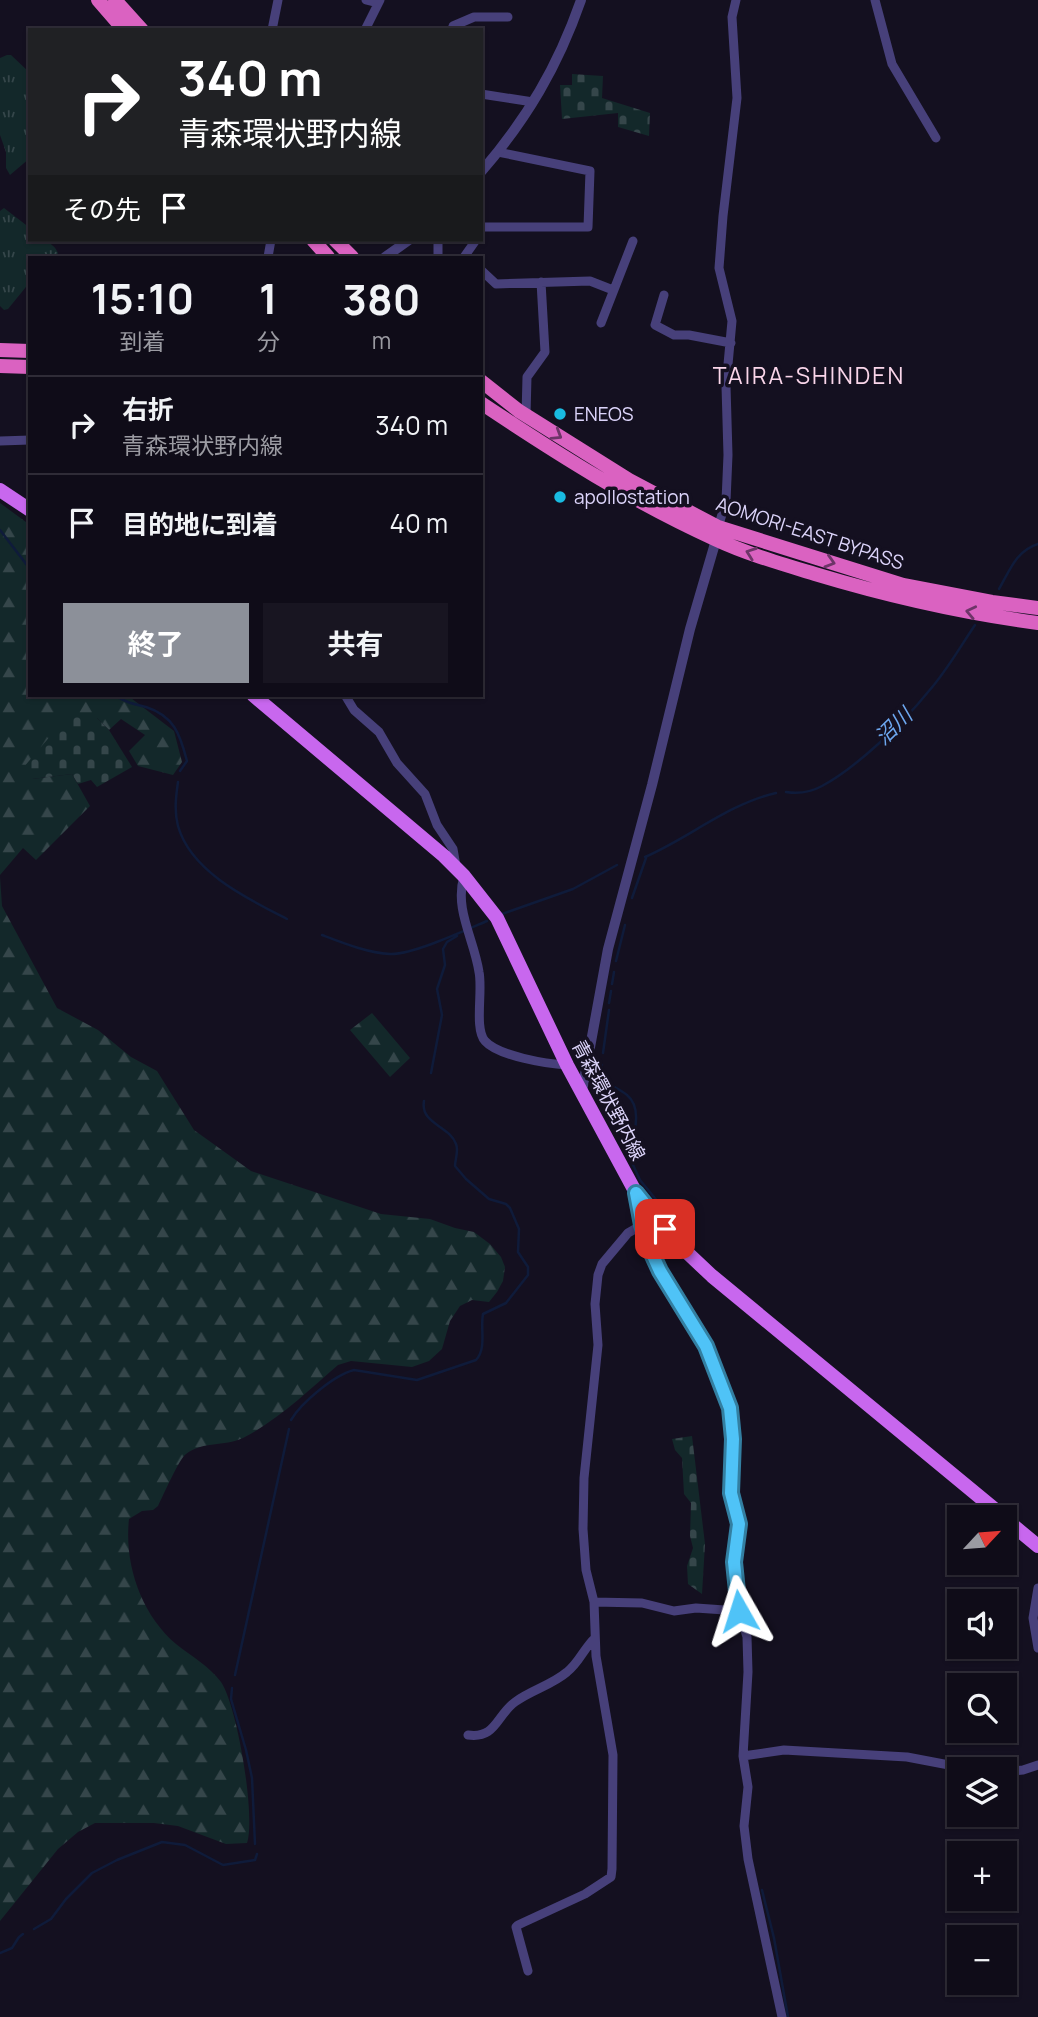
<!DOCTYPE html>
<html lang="ja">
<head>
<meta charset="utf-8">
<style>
  :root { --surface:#0f0c18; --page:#181521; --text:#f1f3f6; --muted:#9b9ba2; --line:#2f2c37; --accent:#8c9099 }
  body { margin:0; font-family:Manrope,"Noto Sans JP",sans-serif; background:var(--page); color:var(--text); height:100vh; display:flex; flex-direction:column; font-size:26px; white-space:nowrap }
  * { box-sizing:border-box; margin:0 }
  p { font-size:23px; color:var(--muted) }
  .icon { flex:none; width:38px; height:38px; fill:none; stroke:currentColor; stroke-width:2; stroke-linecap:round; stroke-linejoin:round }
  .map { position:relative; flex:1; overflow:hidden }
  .drawer { position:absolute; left:28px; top:256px; width:455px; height:441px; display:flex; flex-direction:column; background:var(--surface); border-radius:0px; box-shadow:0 2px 5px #0004,0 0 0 2px var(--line) }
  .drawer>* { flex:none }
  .top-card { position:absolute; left:28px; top:28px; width:455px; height:214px; border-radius:0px; box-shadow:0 2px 5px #0004,0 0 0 2px var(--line); background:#202124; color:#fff; overflow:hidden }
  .needle { width:46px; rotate:64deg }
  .controls { position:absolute; left:947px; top:1505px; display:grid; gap:14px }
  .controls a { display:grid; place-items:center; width:70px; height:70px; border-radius:0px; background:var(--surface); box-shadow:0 2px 5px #0004,0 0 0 2px var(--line); font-size:35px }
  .pin { position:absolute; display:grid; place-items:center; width:60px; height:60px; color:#fff; margin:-30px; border-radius:14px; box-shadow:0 4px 10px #0006 }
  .me { position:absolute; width:77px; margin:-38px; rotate:354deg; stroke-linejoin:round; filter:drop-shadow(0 0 5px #0008) }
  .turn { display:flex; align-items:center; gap:24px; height:147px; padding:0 35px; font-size:32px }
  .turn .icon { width:91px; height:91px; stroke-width:2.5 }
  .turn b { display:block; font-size:49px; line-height:60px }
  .then { display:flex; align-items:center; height:66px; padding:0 35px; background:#0003; gap:14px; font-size:26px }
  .eta { display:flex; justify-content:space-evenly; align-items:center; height:119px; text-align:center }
  .eta b { font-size:42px; font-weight:700; line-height:49px }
  .primary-button { display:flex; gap:14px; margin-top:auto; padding:14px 35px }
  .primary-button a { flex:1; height:80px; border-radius:0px; background:var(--accent); color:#fff; font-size:28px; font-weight:700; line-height:80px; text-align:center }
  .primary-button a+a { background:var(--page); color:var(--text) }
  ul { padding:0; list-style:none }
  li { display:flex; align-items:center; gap:21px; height:98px; padding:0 35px; border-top:2px solid var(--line) }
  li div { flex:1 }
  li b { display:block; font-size:26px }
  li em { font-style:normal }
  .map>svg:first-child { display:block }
</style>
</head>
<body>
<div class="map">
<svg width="1038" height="2017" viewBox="0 0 1038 2017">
  <defs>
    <pattern id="grass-tufts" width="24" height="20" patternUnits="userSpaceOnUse" patternTransform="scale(1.75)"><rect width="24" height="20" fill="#13282a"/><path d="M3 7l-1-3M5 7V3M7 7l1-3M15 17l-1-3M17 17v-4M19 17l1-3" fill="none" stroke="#35464a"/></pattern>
    <pattern id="forest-firs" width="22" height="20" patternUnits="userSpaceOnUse" patternTransform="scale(1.75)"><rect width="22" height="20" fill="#13282a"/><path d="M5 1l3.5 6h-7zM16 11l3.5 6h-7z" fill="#35464a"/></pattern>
    <pattern id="cemetery-stones" width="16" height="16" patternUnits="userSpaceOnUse" patternTransform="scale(1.75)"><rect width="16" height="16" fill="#13282a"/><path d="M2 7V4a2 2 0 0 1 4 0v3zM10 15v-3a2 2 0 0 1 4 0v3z" fill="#35464a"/></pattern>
  </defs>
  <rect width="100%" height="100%" fill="#141020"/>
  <path fill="url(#grass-tufts)" d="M7 55H11L30 73V158L10 175 6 168V152L0 135V58Z
    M4 208 30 228V240C42 240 53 241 58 253L56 257H30V282L8 309 4 310 0 306V211Z"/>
  <path fill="url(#forest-firs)" d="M0 503 30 525V695H127L174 731 182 762 173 775 138 766 129 751 145 735 121 719 109 730 97 718 32 779 72 774 90 806 36 860 23 848 0 875Z
    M0 877 2 906 57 1008 98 1030 131 1057 157 1071 194 1130 251 1171 381 1214 430 1219 455 1228 474 1232 490 1244 501 1257 505 1267 503 1281 497 1292 489 1302 472 1300 460 1306 450 1321 442 1349 429 1361 412 1367 351 1361 338 1365C308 1391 278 1420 243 1438 223 1447 203 1441 186 1454 179 1459 163 1496 158 1506L153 1510 142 1511 129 1519C124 1564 141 1614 176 1644 191 1656 209 1666 221 1682 237 1705 256 1817 247 1843L226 1844 178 1826 154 1823H95L78 1832 58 1849 0 1921Z
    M372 1013 410 1058 390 1077 350 1030Z"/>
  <path fill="url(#cemetery-stones)" d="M572 74 603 76 602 98 650 113 649 136 618 127V113L562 119 560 85H572Z
    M70 713 97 718 109 730 132 767 97 787 91 780 78 784 72 774 32 779 23 768Z
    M692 1436 705 1544 702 1594 688 1584 687 1566 693 1548 690 1536 691 1503 684 1494 682 1458 675 1450 672 1439Z"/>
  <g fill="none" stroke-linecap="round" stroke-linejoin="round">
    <path stroke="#0f1b3a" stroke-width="2.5" d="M0 530 30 569
      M999 589C1010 570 1016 551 1038 544
      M115 695C124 702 134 704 146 707 174 716 180 734 187 761L180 771
      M178 782C176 796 174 811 178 826 191 872 248 899 287 919
      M786 792C798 794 811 792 822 786 856 768 904 722 928 692 946 672 960 647 975 625
      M645 857C689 838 728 804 776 793
      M632 898 646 858
      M502 914 573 889 617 865
      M322 935C343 943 368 953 390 954 412 955 466 930 487 921
      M616 961 625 925
      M612 984 614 972
      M609 1003 611 991
      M603 1053 609 1010
      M602 1064 599 1076C607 1084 618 1088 627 1095 643 1108 634 1138 628 1154L640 1180 685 1235
      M431 1073 442 1015 437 989 445 965 443 949 447 942 457 936
      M291 1420C301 1403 334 1375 354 1370L417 1380 476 1360C487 1348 480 1329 483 1314L506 1303 528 1275V1267L518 1252 519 1229 510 1208 506 1204 489 1199 466 1179 455 1166C455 1159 459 1151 456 1144 450 1126 420 1124 424 1101
      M235 1675 289 1429
      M232 1688 231 1699 246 1750 252 1778 255 1844
      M762 1890 774 1938 788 2017
      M34 1929 51 1919 66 1899 92 1873 117 1860 162 1842 185 1845 223 1865 255 1860 257 1854
      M0 1953 12 1948 19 1937 23 1934"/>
    <path stroke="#47407a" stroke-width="9" d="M366 0 378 3
      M875 0 892 64 936 138
      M272 30 278 0
      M365 30 380 0
      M452 30 453 26 474 17H508
      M481 94 533 102
      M481 227H588L590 171 498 152
      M268 257 271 240
      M438 257V240
      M464 257 476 240
      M481 270 496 284 590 281 613 290
      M664 295 655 325 674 335H689L731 343
      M601 323 633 241
      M526 415 527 377 545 352 541 282
      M0 441 30 440
      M717 531 726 501 728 455 726 386 732 321 719 268 723 216 737 98 732 17 736 0
      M345 695 354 710 379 732 397 763 425 794 437 825 453 849 456 866
      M464 876C454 909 474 939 479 972 483 990 474 1029 485 1041 498 1056 547 1064 567 1065
      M637 1197 642 1225 649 1247 660 1271 706 1346 729 1408 733 1439 731 1493 739 1524 734 1562 739 1611 747 1637 748 1672 743 1756 748 1787 744 1826 748 1859 782 2017
      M1038 1588 1033 1618 1038 1648
      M594 1602 642 1603 674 1611 696 1608 739 1611
      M468 1735C496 1739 496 1716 515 1702 531 1690 552 1685 567 1672 579 1663 584 1648 595 1638
      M743 1756 784 1750 907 1757 970 1769
      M1004 1772 1023 1770 1038 1765
      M528 1971 516 1927 518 1925 585 1894 611 1877 612 1869 613 1755 596 1656 594 1602 586 1570 583 1529 584 1478 598 1345 595 1304 598 1275 602 1264 628 1233 642 1225"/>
    <path stroke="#47407a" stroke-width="10" d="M481 172C527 119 558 66 581 0
      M385 257 409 240
      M582 1091 608 949 652 785 690 629 716 540"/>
    <path stroke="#c867ee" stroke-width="14" d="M0 490 30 510
      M253 695 444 856 464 876 497 918 567 1065 636 1193 677 1243 712 1276 1004 1517
      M1004 1518 1038 1546"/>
    <path stroke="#da62c1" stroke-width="14" d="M98 0 124 30
      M115 0 142 30
      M313 240 328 257
      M335 240 352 257
      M0 350 30 351
      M0 366 30 367
      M481 381 519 411 629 480 718 527 903 585 992 602 1038 608
      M481 403C556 453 633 502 715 539 747 554 782 564 815 574 888 596 963 613 1038 623"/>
  </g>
  <defs><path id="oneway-chevron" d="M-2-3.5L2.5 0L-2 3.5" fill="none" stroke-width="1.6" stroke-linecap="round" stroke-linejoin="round" transform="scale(1.75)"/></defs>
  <g stroke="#6d3568">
    <use href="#oneway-chevron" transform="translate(557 435) rotate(32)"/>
    <use href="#oneway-chevron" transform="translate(751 553) rotate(-160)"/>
    <use href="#oneway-chevron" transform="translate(830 562) rotate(17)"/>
    <use href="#oneway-chevron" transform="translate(971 612) rotate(-168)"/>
  </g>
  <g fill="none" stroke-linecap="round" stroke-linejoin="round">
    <g stroke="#337fa1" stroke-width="18">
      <path id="route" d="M665 1229 636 1193 642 1225 649 1247 660 1271 706 1346 730 1408 733 1439 731 1493 739 1524 734 1562 739 1611"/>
    </g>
    <use href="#route" stroke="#4fc3f7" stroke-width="12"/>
  </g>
  <g fill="#19bbe1" stroke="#141020" stroke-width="2.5">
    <circle cx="560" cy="414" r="7"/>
    <circle cx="560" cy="497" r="7"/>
  </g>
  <g text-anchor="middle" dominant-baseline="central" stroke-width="7" stroke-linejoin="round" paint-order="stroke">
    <g font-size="19" fill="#dcd4fa" stroke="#141020" text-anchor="start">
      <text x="574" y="414">ENEOS</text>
      <text x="574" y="497">apollostation</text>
    </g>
    <g font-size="19" fill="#dcd4fa" stroke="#141020">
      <text transform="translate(810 533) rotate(18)">AOMORI-EAST BYPASS</text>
      <text transform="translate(609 1100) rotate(62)">青森環状野内線</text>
    </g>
    <g font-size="21" font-style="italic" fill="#6da7ef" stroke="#141020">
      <text transform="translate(893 726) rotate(-44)">沼川</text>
    </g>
    <g font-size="23" letter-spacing="2" fill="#fad6ea" stroke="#141020">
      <text x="809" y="375">TAIRA-SHINDEN</text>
    </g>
  </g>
</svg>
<div class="controls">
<a><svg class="needle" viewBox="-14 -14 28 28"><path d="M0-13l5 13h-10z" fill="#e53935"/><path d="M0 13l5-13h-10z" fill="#9b9ba2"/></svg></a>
<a><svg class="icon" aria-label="sound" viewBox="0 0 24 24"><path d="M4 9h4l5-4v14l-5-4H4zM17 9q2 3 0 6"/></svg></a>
<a><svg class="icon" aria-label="search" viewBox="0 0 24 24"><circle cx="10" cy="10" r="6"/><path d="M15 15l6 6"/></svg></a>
<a><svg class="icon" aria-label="layers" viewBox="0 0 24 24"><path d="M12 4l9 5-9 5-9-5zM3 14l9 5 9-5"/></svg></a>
<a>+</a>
<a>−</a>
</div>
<div class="pin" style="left:665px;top:1229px;background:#d93025"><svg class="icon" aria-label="arrive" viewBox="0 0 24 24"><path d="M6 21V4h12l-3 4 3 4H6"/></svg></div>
<svg class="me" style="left:739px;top:1611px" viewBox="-20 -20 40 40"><path d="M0-17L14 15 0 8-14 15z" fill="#4fc3f7" stroke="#fff" stroke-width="4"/></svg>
<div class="top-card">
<div class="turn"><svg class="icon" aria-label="right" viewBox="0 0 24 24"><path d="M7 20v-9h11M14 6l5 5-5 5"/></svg><div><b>340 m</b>青森環状野内線</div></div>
<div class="then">その先<svg class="icon" aria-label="arrive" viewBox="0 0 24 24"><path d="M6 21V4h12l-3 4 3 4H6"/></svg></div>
</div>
<section class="drawer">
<div class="eta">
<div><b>15:10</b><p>到着</p></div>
<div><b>1</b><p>分</p></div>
<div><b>380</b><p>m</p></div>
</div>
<ul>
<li><svg class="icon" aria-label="right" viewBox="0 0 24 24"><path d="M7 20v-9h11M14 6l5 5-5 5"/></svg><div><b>右折</b><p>青森環状野内線</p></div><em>340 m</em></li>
<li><svg class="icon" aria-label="arrive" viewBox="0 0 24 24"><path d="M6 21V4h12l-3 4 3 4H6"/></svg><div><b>目的地に到着</b></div><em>40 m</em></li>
</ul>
<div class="primary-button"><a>終了</a><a>共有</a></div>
</section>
</div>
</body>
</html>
